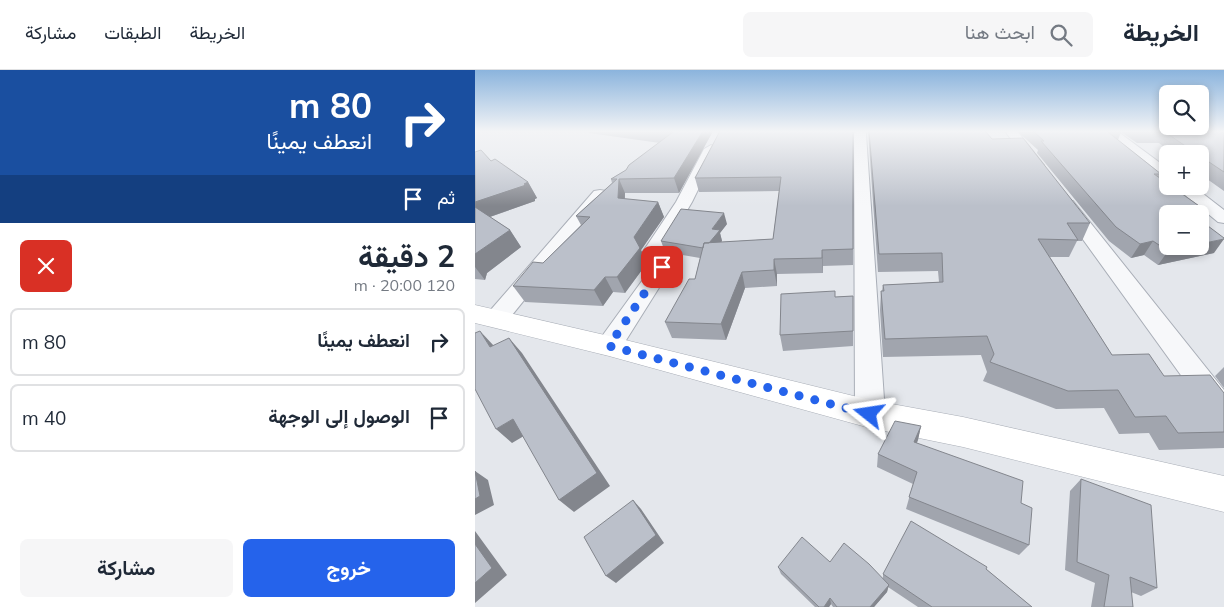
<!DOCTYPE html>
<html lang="ar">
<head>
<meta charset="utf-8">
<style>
  :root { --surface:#fff; --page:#f6f6f7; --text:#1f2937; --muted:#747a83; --line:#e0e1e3; --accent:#2563eb }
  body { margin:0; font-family:Mulish,Vazirmatn,sans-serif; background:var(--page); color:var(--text); direction:rtl; height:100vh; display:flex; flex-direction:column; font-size:19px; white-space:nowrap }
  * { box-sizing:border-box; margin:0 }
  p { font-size:16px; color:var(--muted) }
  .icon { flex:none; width:28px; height:28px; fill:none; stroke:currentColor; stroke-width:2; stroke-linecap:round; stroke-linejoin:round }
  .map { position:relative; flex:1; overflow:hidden; direction:ltr }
  .side { display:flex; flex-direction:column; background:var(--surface); width:475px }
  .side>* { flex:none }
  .guide { background:#1a4fa0; color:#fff; overflow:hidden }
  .fabs { position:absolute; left:684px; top:15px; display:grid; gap:10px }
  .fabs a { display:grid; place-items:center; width:50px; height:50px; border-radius:8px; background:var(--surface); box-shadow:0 2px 8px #0003; font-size:25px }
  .pin { position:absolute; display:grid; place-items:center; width:42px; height:42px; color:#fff; margin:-21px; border-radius:10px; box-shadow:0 2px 8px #0006 }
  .me { position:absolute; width:55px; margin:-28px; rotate:285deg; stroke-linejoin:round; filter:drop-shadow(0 0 4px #0008) }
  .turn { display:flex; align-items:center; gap:18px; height:105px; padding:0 20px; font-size:22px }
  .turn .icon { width:65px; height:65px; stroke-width:2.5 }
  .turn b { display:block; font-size:35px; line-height:42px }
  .then { display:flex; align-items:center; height:48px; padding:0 20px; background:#0003; gap:10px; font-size:19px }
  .round { display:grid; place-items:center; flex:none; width:52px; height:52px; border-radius:8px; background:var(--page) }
  .headline { display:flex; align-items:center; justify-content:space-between; height:85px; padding:0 20px }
  h1 { font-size:30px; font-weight:700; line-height:38px }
  .cta { display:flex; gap:10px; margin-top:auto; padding:10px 20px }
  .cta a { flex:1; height:58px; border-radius:8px; background:var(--accent); color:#fff; font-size:20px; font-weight:700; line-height:58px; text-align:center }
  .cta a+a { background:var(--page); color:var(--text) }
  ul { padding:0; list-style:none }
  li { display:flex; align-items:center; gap:15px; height:68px; margin:0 10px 8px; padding:0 10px; border:2px solid var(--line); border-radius:8px }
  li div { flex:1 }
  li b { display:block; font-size:19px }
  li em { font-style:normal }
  header { display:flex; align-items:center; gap:30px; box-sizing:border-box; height:70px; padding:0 25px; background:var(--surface); border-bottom:1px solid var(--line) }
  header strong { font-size:24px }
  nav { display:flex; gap:28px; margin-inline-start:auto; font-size:18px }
  .search { width:350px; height:45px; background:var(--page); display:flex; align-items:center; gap:12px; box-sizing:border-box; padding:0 18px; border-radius:8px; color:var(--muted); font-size:19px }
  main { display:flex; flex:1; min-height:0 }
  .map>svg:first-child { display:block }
</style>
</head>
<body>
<header>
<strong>الخريطة</strong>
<div class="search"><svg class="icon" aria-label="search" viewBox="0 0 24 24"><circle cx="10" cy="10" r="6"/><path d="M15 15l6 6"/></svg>ابحث هنا</div>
<nav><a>الخريطة</a><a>الطبقات</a><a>مشاركة</a></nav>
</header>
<main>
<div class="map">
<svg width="749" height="537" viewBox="0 0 749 537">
  <rect width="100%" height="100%" fill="#e4e7ec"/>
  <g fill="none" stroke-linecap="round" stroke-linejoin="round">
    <g stroke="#a9aeb7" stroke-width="2">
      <path id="street" d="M380 61H390L391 64 410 344 405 353 395 356 385 353 380 344 379 64Z
        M530 61H542L569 95 567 98H557Z
        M628 61H642L692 98V109L687 108Z
        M236 75 243 79 217 132 187 183 197 197 143 283 134 285 125 283 121 276 125 269 177 197 167 183 201 132 229 79Z
        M699 116H718L749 140V153L743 152Z
        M125 120 131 121 133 125 131 129 29 255 21 257 13 255 9 249 13 243 119 121Z
        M592 130 598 131 749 320V354L739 351 586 139 583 135 586 131Z"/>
    </g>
    <g stroke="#a9aeb7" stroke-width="1">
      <path id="secondary" d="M0 235 134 266 395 330 488 347 749 406V442L488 377 395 358 134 286 0 253Z"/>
    </g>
    <use href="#street" fill="#f7f8fa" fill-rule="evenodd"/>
    <use href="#secondary" fill="#fff" fill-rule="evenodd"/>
  </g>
  <path fill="#a1a5ae" d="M113 61H238L204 123H150V129L183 132 189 147 166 180 172 193 150 223 138 222 128 236 50 232 38 216 68 193 106 155 101 146 137 113 136 109 151 100 185 73 114 63Z
    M378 61V195L348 196V203L302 204V216L270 218 251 270 197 268 190 252 220 209 225 188 190 182 186 171 252 154 245 163 247 171 246 172 298 169 304 121 224 122 220 108Z
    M393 61H510L517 69 615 153 607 171H602L594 187H575L637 285 689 306 749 323V378L684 380 674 363 644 364 629 338 581 339 508 311 512 302 506 285 408 287 405 240 406 221H407L408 215 464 212 463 201 403 202Z
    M542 61H745L749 63V121L725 104V84H698L684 73H662L646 62 643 70 686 104 684 107 727 138 723 144H692L739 183 683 195 669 185 656 188 634 171 562 83 563 80Z
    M0 82 53 112 62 128 60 129V131L15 147 35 160 46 177 12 203 10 210 0 209Z
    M378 226V276L308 281 305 265 360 227Z
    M749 297V318L740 306Z
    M446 356 442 373 546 433 554 475 544 485 431 439 438 414 402 397 403 384Z
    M606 409 682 518 666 526 656 522 658 537H616L620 513 590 500 595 421Z
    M355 492 408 508V504L511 499 557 537H443L413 517 412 522 399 537H358L356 534 354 537H340L306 504 303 497Z"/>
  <path fill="#83868d" d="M228 61H238L204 123 199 108Z
    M144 109 150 123 149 143 143 128Z
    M53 112 62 128 60 129V131L6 150 0 141V132Z
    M183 132 189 147 166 180 172 193 150 223 142 207 159 167Z
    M249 143 252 154 245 163 247 171 232 189 229 178 237 159Z
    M35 160 46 177 12 203 10 210 0 197V184Z
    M749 169 739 183 683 195 693 181 714 176H725V174Z
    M678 171 669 185 656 188 665 174Z
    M347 180 348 196V203L347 188Z
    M299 189 302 204V216L299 200Z
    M267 202 270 218 251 270 246 254Z
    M130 207 138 222 128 236 119 220Z
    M5 261 19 276 15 277Z
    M34 268 47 283 135 416 99 442 84 430Z
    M38 349 54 363 37 373 21 359Z
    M446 356 443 370 436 385 439 372Z
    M0 401 13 410 19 435 0 445Z
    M158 430 166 439 189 473 141 513 131 506Z
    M0 461 32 505 0 533Z
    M414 515 412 522 399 537H395Z
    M355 528 356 534 354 537H349Z"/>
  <path fill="#bbc0ca" stroke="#83868d" d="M186 61H228L199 108 144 109 143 128 183 132 159 167 165 178 142 207H130L119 220 38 216 58 192 68 193 115 147 101 146 142 109H136L151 100 154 95 198 62Z
    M245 61H378V179L347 180V188L299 189V200L267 202 246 254 190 252 214 209H220L229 173 298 169 306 107 220 108Z
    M394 61H510L517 69 548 68 615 153H592L603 170 563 169 637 285 674 284 689 306 735 305 749 323V362L703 363 691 346 660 347 643 320 593 321 515 292 519 284 512 266 410 269 406 221H409L408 215 468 212 467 183 404 184Z
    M558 61H644L646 62H633L686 104H679L692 113V116H696L727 138 710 139 717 144H692V176H714L693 181 678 171 665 174 641 157 566 71H569Z
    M666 61H745L749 63V102L725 86V84H722L690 62H668Z
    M6 80 16 91 20 89 53 112 49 114 51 115 0 132V82Z
    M0 137 35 160 0 184Z
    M206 139 249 143 237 159 245 160 234 173H229L228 178 186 171Z
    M725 150 749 168V169L725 174Z
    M360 221V227L378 226V261L305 265 306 224Z
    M5 261 15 277 34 268 122 403 84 430 38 349 21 359 0 319V263Z
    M420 351 446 356 439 372 548 411 546 433 557 438 554 475 434 427 442 402 403 384Z
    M0 401 5 426 0 429Z
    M606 409 676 435 682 518 655 507 658 537H629L634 505 602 492Z
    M158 430 181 465 131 506 109 467Z
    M436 451 512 497 511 499 557 537H457L408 504Z
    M327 467 355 492 369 473 394 494 414 515 395 537H362L355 528 349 537H344L303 497Z
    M0 474 17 498 0 513Z"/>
  <linearGradient id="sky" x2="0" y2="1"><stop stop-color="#8bb4dd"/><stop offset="0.45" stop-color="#f3f4f6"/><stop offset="1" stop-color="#f3f4f6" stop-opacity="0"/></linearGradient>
  <rect width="749" height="136" fill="url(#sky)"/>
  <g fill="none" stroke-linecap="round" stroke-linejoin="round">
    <path stroke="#2563eb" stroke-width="9" stroke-dasharray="0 16.2" d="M187 197 134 276 394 344"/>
  </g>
</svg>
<div class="fabs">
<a><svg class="icon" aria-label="search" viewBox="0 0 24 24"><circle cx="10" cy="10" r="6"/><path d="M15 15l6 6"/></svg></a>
<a>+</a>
<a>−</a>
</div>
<div class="pin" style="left:187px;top:197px;background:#d93025"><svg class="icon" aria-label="arrive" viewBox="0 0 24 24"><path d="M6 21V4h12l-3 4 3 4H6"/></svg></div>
<svg class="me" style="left:394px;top:344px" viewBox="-20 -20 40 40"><path d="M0-17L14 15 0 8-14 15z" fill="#2563eb" stroke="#fff" stroke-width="4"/></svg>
</div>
<section class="side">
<div class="guide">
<div class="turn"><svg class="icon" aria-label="right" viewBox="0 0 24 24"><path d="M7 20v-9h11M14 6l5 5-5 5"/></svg><div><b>80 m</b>انعطف يمينًا</div></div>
<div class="then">ثم<svg class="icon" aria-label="arrive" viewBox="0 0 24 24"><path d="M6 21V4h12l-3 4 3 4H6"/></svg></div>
</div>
<div class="headline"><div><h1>2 دقيقة</h1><p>120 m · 20:00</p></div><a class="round" style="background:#d93025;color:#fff"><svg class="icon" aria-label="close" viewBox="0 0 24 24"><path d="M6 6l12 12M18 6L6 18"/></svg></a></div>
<ul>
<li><svg class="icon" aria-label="right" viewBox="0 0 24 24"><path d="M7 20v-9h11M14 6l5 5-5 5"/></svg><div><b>انعطف يمينًا</b></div><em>80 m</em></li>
<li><svg class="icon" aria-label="arrive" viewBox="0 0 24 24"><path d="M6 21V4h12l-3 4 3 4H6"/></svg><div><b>الوصول إلى الوجهة</b></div><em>40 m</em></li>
</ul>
<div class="cta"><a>خروج</a><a>مشاركة</a></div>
</section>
</main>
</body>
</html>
